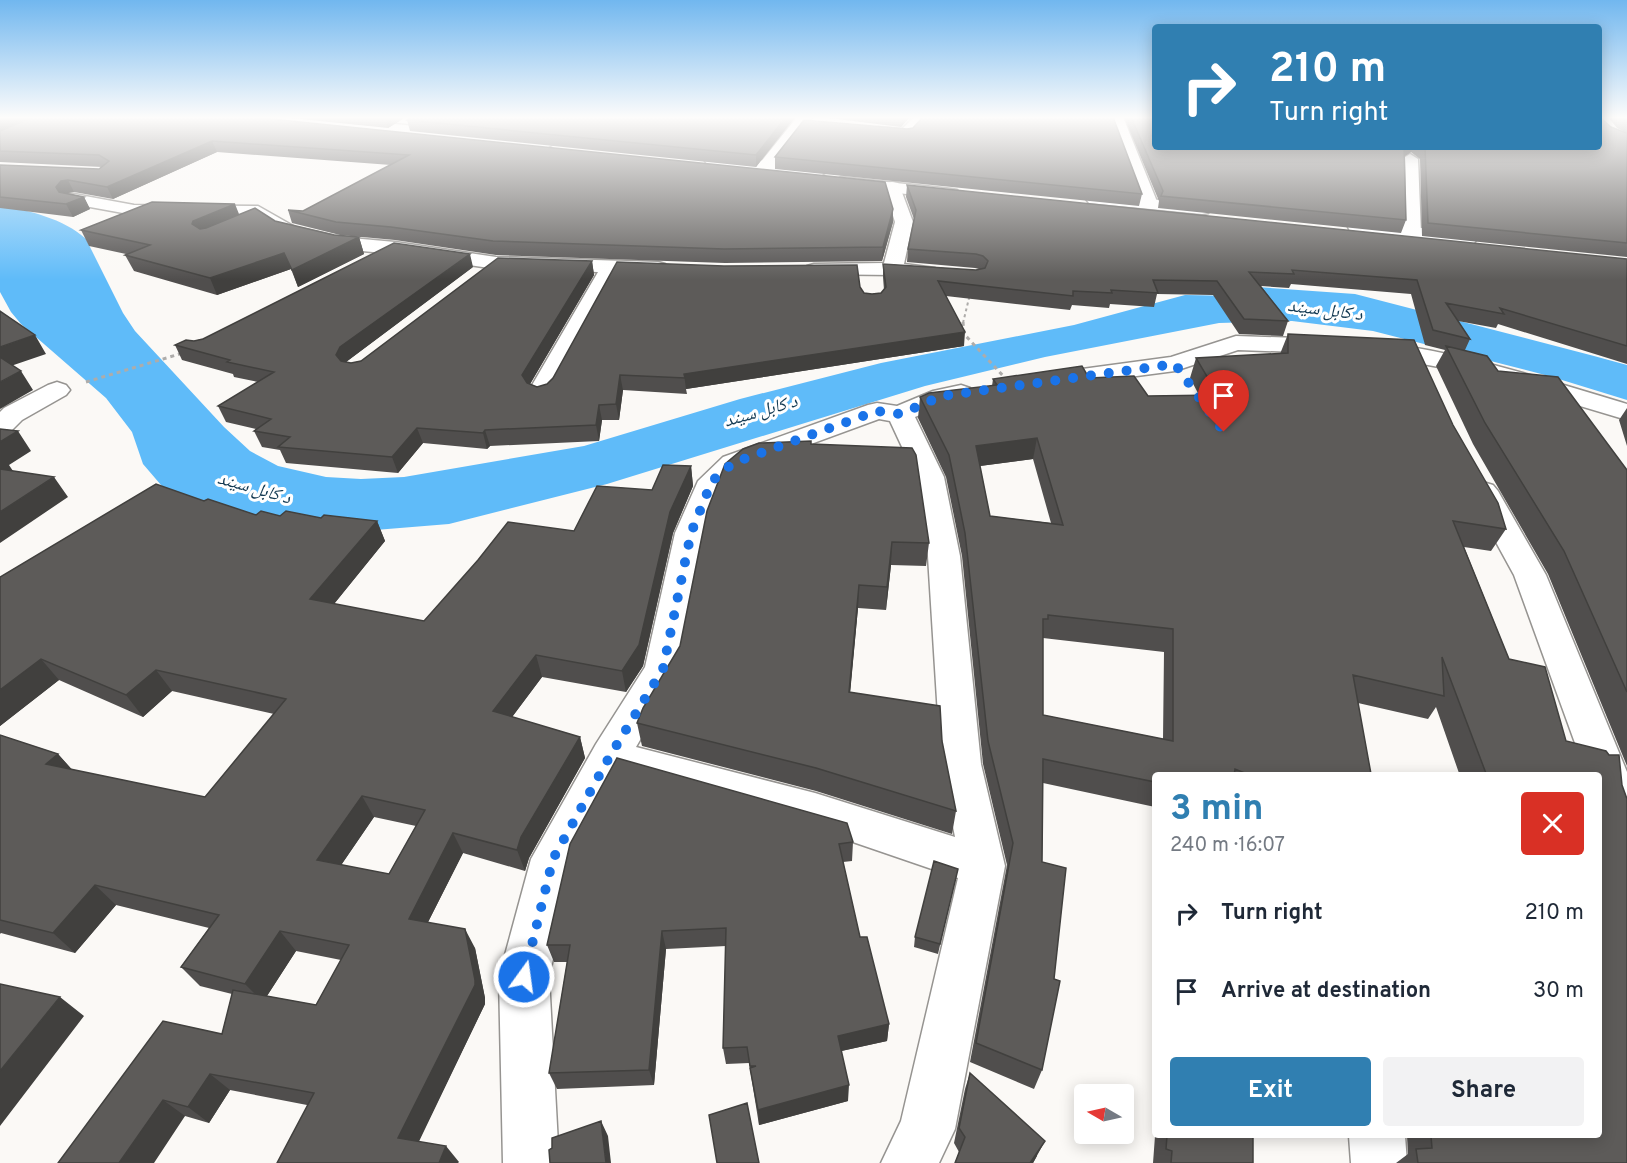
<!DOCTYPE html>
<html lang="en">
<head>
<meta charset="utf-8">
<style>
  :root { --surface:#fff; --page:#f2f2f3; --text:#1f2937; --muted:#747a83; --accent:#307fb1 }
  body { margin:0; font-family:Overpass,"Noto Naskh Arabic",sans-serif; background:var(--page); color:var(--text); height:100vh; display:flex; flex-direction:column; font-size:22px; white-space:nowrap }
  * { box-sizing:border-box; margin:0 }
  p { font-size:20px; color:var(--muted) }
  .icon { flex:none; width:33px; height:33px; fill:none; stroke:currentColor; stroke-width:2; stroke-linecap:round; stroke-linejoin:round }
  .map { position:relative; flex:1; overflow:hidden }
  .details { position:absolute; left:1152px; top:772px; width:450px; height:366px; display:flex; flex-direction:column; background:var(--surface); border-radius:6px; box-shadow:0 3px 15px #0003 }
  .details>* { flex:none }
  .guide { position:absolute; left:1152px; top:24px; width:450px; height:126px; border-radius:6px; box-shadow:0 3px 15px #0003; background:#307fb1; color:#fff; overflow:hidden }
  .needle { width:39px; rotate:279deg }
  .buttons { position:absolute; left:1074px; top:1084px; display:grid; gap:12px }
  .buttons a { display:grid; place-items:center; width:60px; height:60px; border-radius:6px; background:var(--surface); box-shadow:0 3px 15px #0003; font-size:30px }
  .pin { position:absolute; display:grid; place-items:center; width:51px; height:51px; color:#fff; margin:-62px -26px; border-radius:50% 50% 50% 0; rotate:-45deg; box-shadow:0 0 6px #0007 }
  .pin .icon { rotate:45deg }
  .me { position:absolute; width:66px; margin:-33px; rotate:14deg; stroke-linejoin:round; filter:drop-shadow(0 0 4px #0008) }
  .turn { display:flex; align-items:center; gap:21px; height:126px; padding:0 18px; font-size:27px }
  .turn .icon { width:78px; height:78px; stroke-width:2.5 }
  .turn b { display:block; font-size:42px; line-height:51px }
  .round { display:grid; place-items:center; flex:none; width:63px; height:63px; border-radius:6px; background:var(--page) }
  .summary { display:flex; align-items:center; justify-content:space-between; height:102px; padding:0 18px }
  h1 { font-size:36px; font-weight:700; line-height:45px; color:var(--accent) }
  .button { display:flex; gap:12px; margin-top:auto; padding:12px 18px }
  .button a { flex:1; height:69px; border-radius:6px; background:var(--accent); color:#fff; font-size:24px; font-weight:700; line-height:69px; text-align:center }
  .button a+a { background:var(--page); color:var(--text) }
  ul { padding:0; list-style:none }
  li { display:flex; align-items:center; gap:18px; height:78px; padding:0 18px }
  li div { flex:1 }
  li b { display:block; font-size:22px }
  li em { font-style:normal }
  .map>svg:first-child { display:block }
</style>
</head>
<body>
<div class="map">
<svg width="1627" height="1163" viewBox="0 0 1627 1163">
  <rect width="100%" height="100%" fill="#fbf9f6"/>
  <path fill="#5fbbf9" d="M0 205C29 211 63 218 86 239L123 313 135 331 224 427 250 451 278 466 326 477 361 479 404 477 584 446 740 399 881 363 1074 325 1185 295 1237 296 1229 285 1355 294 1594 356 1627 365V400L1549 376 1373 331 1292 321 1219 323 1045 357 925 386 607 484 449 524 363 531 292 527 176 497 161 485 143 464 132 432 106 398 21 324 11 312 0 292Z"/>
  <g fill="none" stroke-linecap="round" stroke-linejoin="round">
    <g stroke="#969491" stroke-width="3">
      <path id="street" d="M797 117H812L772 169H760L758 166 760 163Z
        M914 117H929L911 137 878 135 871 131 878 127 902 129Z
        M1109 117H1123L1158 204 1155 208H1143L1140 204Z
        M1410 154 1418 159 1421 233 1419 237H1405L1403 233 1402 159Z
        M892 182 898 183 900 187 913 222 904 264 935 268 938 272 935 276 928 278 893 275 807 274 804 270 807 266 814 264 884 263 895 222 884 187 886 183Z
        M74 194 134 205 258 206 295 227 340 237 395 242 496 257 658 262 665 264 668 268 665 272 618 273 554 392 550 397 541 400 532 397 528 392 598 272 496 269 395 254 340 249 282 235 254 216 134 215 68 203 65 199 68 195Z
        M1236 336 1328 339 1336 341 1340 346 1336 351 1328 353 1238 350 1175 371 1045 388 1036 386 1033 381 1036 376 1045 374 1171 357Z
        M1376 342C1462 352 1544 379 1627 404V420L1466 372 1368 354 1364 349 1368 344Z
        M57 382 66 385 70 390 66 395 22 420 9 433 0 435V412L4 408 48 385Z
        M961 385 970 388 974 393 970 398 948 403 915 417 944 477 960 556 981 764 1005 866 955 1129 939 1163H881L901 1121 958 878 815 829 620 775 574 862 549 977 559 1163H503L499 977 531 859 596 744 645 667 675 533 698 481 723 457 868 405 877 403 897 406 933 391ZM879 419 890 421 916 477 928 556 941 764 955 837 815 793 636 747 681 669 707 533 725 485 743 469Z
        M1483 482 1493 485 1498 491 1546 575 1627 772V844L1612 838C1601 814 1599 801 1599 776H1587L1514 575 1468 491 1473 485Z
        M1349 1136H1405L1407 1163H1351Z"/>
    </g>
    <g stroke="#969491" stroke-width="3">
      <path id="secondary" d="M271 117H325L545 139 553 144 545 149 278 121Z
        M713 156 820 166 828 171 820 176 707 164 705 161 707 158Z
        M841 177 951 189 957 190 960 194 957 198 951 199 835 186 833 182Z
        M1095 194 1202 204 1208 205 1211 209 1208 213 1202 214 1089 203 1086 199 1089 195Z
        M1357 221 1467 233 1474 235 1477 239 1474 243 1467 245 1350 231 1348 227 1350 223Z"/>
    </g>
    <path stroke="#aeacaa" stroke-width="2" stroke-dasharray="3 3" stroke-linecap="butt" d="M963 323 970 294"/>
    <path stroke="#aeacaa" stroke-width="3" stroke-dasharray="4 4" stroke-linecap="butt" d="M963 322 964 334 1007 380
      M86 382 183 353"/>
    <use href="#street" fill="#fff" fill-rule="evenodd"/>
    <use href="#secondary" fill="#fff" fill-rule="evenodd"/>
  </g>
  <path fill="#504e4d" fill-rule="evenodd" d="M0 117H252L893 209V222L882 261 725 263 496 255 395 240 340 235 292 223 288 210 303 211 391 165 217 152 113 199 74 192 68 193H67L84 197 90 209 73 217 0 208V165L99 169 102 167 0 162Z
    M281 117H406L388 128Z
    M795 117 756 167 410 131 407 120Z
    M821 117H910L901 127Z
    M1124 117H1155V147H1599L1603 120 1611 127 1627 133V257L1422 236 1420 159 1411 152 1405 156 1406 220 1401 233 1158 208 1159 201Z
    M1608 117H1627V133L1617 128Z
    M913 128 1142 194 1139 206 775 169V157Z
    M907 185 1627 259V364L1498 324 1496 328 1458 321 1470 339 1465 350 1498 371 1627 470V766L1548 574 1473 444 1436 366 1445 350 1425 345 1411 294 1291 284 1289 288 1261 286 1288 321 1283 336 1239 334 1213 295 1157 294 1154 307 1110 304 1109 308 1072 305 1070 310 946 296 964 346 686 389 687 394 623 390 619 420H602L599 441 490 446 487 449 423 443 398 473 286 463 280 450 262 447 254 431 256 429 226 422 218 406 258 382 234 377 233 374 182 360 175 345 194 341 473 267 346 362 351 363 361 361 592 261 594 275 530 384 537 387 860 287 864 293 872 294 881 293 884 290 883 277V264L976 270 979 269 975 268 907 262 908 249 914 219 906 197Z
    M239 215 275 221 334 235 359 237 364 254 298 287 291 269 217 295 134 271 125 255 126 254 89 246 81 230Z
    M1288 334 1453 425 1506 529 1491 551 1464 547 1509 659 1566 741 1622 785 1627 1163H1396L1408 1154 1407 1136H1405H1599V776H1460L1436 707 1428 719 1358 703 1371 774 1377 776H1155V807L1043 783 1042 862V1070L1034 1089 970 1062 1007 865 983 764 962 556 946 477 918 418 920 397 992 386 993 379 1089 378 1148 396 1199 395 1190 378 1196 358 1280 354ZM1033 459 1051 523 990 516 980 466ZM1043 638 1164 652 1163 739 1043 715Z
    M1627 408V446L1619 420Z
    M811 444 929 543 926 566 891 565 886 610 858 608 850 692 942 741 956 811 952 834 816 791 642 746 637 723Z
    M691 466 693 486 673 533 643 666 626 692 542 677 512 717 580 737 585 758 529 858 525 871 463 853 428 922 475 948 485 998V1004L418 1142 459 1162 307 1105 230 1090 209 1123 185 1116 58 1163 222 1034 232 994 200 986 181 967 209 928 116 905 75 953 1 933 0 934V735L58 754 72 770 205 797 274 714 172 691 143 717 59 680 0 726V577L204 501 256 515 377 521 385 541 334 604 424 621 574 531 652 490ZM374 817 416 826 389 874 341 865ZM296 951 341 960 316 1005 267 996Z
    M853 842 852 861 843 862 860 937 889 1024 887 1041 841 1051 848 1101 759 1125 749 1063 726 1064 723 1048 726 946 666 949 654 1085 557 1089 549 1073 567 962H554L547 945 570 844Z
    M955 879 938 954 914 947 915 937Z
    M970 1073 1037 1156 1033 1163H955L959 1152 954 1143 965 1089Z
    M1155 1136H1253V1163H1153Z"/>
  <path fill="#41403e" d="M385 117H406L388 128Z
    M786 117H795L756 167V155Z
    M902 117H910L901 127Z
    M0 118V117H32L0 131Z
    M212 141 217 152 113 199 107 187Z
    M1405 147H1413L1411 152 1400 159Z
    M68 180 74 192 68 193 63 199 56 187 61 181Z
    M84 197 90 209 73 217 66 204Z
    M235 204 241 219 200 237 192 224 193 221Z
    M893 209V222L882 261 883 247Z
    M359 237 364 254 298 287 292 270Z
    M284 253 291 269 217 295 210 278Z
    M470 254 473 267 346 362 342 370 336 355 340 347Z
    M592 261 594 275 526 391 522 375Z
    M965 332 964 346 686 389 684 374Z
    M35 335 46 354 2 369 0 366V347Z
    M21 371 33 390 0 409V382Z
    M620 375 623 390 619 420 616 404Z
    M599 405 602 420 599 441 596 425Z
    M417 428 423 443 398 473 392 457Z
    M485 430 490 446 487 449 483 433Z
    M18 431 31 451 9 465 15 474 0 486V442Z
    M1037 438 1033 459 972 467 976 446Z
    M691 466 693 486 673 533 643 666 626 692 622 671 670 512Z
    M54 477 68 497 0 543V512Z
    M377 521 385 541 321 620 310 599Z
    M892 542 891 565 886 610 887 587Z
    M859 585 858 608 848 716 849 692Z
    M536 655 542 677 501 732 493 711Z
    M41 659 59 680 0 726V690Z
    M156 670 172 691 143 717 126 695Z
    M580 737 585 758 529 858 525 871 517 850 521 837Z
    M58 754 77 775 46 764Z
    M362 796 374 817 331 880 317 860Z
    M453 833 463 853 420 938 409 919Z
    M95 885 116 905 75 953 53 933Z
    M465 929 475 948 485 998V1004L413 1154 398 1138Z
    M280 931 296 951 263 1002 245 984Z
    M662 931 666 949 654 1085 649 1070Z
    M60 997 84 1016 0 1126V1071Z
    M889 1024 887 1041 837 1052 838 1036Z
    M210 1074 230 1090 209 1123 188 1107Z
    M849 1085 848 1101 759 1125 758 1110Z
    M163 1100 185 1116 154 1163H119Z
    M601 1121 608 1136 611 1163H606Z
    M1045 1141 1033 1163H1030Z
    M446 1146 459 1162 458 1163H439Z"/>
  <path fill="#5d5b59" stroke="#41403e" stroke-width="1.5" fill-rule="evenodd" d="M33 117H252L885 182 893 209 883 247 724 249 493 241 391 227 336 222 288 210 303 211 409 155 212 141 107 187 68 180 61 181 56 187 59 192 84 197 66 204 0 197V165L99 169 109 161 99 155 0 151V131Z
    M411 117H786L756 155 407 120Z
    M923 117H1113L1142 194 775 157 804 120 907 129 913 128Z
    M1131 117H1155V133L1152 136 1155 137V147H1405L1404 148 1406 220 1161 196 1163 191Z
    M1599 117H1603V120L1611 127 1627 133V243L1428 223 1425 147H1599Z
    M907 185 1627 259V346L1500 308 1504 314 1446 303 1470 339 1433 330 1417 280 1292 270 1294 274 1249 272 1288 321 1244 319 1217 281 1153 280 1158 293 1111 290 1112 293 1073 291V296L938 281 965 332 684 374 685 378 620 375 616 404 599 405 596 425 485 430 483 433 417 428 392 457 278 447 290 437 254 431 271 419 218 406 274 372 227 362 230 360 175 345 186 340 194 341 203 339 394 243 470 254 340 347 336 355 341 361 351 363 361 361 498 258 592 261 522 375 527 383 537 387 547 384 553 378 617 262 724 266 857 265 860 287 864 293 872 294 881 293 886 287 883 264 976 270 985 268 988 261 983 256 976 254 908 249 916 210Z
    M152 202 235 204 193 221 192 224 200 229 206 228 255 208 275 221 334 235 359 237 292 270 284 253 210 278 125 255 150 245 81 230Z
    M0 311 35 335 0 347Z
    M1288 334 1414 340 1453 425 1498 503 1506 529 1453 521 1509 659 1545 667 1566 741 1606 751 1609 755H1619L1622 785 1627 799V1163H1418L1416 1149 1432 1148 1431 1136H1599V776H1487L1442 657 1444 696 1353 675 1371 774 1377 776H1252L1235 769 1234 776H1155V782L1043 759 1042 862 1066 868 1054 979 1060 981 1042 1070 976 1043 1013 843 988 741 965 533 949 455 920 397 929 393 997 385 993 379 1082 366 1089 378 1134 376 1148 396 1218 395 1196 358 1288 353ZM1037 438 1063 525 990 516 976 446ZM1048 615 1173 629V741L1043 715V619H1048Z
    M1446 346 1487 356 1498 371 1558 377 1627 470V692L1564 551 1485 423Z
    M0 357 21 371 0 382Z
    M0 429 18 431 0 442Z
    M811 441V444L912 448 916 455 929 543 892 542 887 587 859 585 849 692 940 706 942 741 956 811 816 768 637 723 643 708 680 646 707 511 725 464 743 449 759 443Z
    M663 465 691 466 670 512 639 645 622 671 536 655 493 711 580 737 521 837 517 850 453 833 409 919 465 929 475 980V985L398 1138 446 1146 439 1163H277L314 1093 210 1074 188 1107 163 1100 119 1163H58L163 1021 222 1034 233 990 316 1005 349 945 280 931 245 984 181 967 219 915 95 885 53 933 0 920V735L58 754 46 764 205 797 286 699 156 670 126 695 41 659 0 690V577L156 484 204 501 208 499 256 515 261 511 280 516 286 511 321 518 324 515 377 521 310 599 424 621 478 560 508 522 574 531 597 486 652 490ZM362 796 425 810 389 874 317 860Z
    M0 469 54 477 0 512Z
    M617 758 847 823 853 842 839 844 860 937H867L889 1024 838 1036 849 1085 758 1110 750 1068 756 1066H750L747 1047 723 1048 726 928 662 931 649 1070 549 1073 570 945H547L570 844Z
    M934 861 958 869 940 944 915 937Z
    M0 984 60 997 0 1071Z
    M970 1073 1045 1141 1030 1163H955L965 1137 959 1128Z
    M747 1103 759 1163H717L709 1115Z
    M601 1121 606 1163H550L549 1150 552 1148V1138Z
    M1167 1136H1253V1163H1171L1172 1151 1166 1149Z"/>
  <linearGradient id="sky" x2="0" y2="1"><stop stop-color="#71b7ef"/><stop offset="0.42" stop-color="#fdfcfb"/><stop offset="1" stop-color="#fdfcfb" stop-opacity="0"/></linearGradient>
  <rect width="1627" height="280" fill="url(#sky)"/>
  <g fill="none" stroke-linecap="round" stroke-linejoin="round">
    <path stroke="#1a73e8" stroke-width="10" stroke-dasharray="0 18" d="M524 977 553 859 610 756 663 669 691 533 712 481 733 463 877 411 900 414 942 396 1175 364 1224 432"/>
  </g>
  <g text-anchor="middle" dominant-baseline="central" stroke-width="6" stroke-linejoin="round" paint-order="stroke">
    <g font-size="18" font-style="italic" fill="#123952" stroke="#fff">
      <text transform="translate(1325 311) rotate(7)">د کابل سيند</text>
      <text transform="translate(761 412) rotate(-16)">د کابل سيند</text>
      <text transform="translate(254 489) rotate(16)">د کابل سيند</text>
    </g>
  </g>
</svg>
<div class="buttons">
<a><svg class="needle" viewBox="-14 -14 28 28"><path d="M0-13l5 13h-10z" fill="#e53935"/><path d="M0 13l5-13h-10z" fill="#747a83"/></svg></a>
</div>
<div class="pin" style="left:1224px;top:432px;background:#d93025"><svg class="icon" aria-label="arrive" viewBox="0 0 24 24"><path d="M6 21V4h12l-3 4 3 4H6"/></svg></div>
<svg class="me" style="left:524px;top:977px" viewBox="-20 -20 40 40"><circle r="17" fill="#1a73e8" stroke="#fff" stroke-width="3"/><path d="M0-11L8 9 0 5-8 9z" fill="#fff"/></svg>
<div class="guide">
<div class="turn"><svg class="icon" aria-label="right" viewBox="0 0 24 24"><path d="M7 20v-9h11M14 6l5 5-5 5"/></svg><div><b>210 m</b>Turn right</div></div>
</div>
<section class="details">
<div class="summary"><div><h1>3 min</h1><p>240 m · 16:07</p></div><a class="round" style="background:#d93025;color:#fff"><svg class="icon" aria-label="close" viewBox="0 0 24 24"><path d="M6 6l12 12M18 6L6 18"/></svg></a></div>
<ul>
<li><svg class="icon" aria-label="right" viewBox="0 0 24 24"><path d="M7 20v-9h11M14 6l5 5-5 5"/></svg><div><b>Turn right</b></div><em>210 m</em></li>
<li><svg class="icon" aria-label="arrive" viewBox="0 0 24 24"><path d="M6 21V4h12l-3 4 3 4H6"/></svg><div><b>Arrive at destination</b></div><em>30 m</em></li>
</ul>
<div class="button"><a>Exit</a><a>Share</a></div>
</section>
</div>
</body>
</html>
